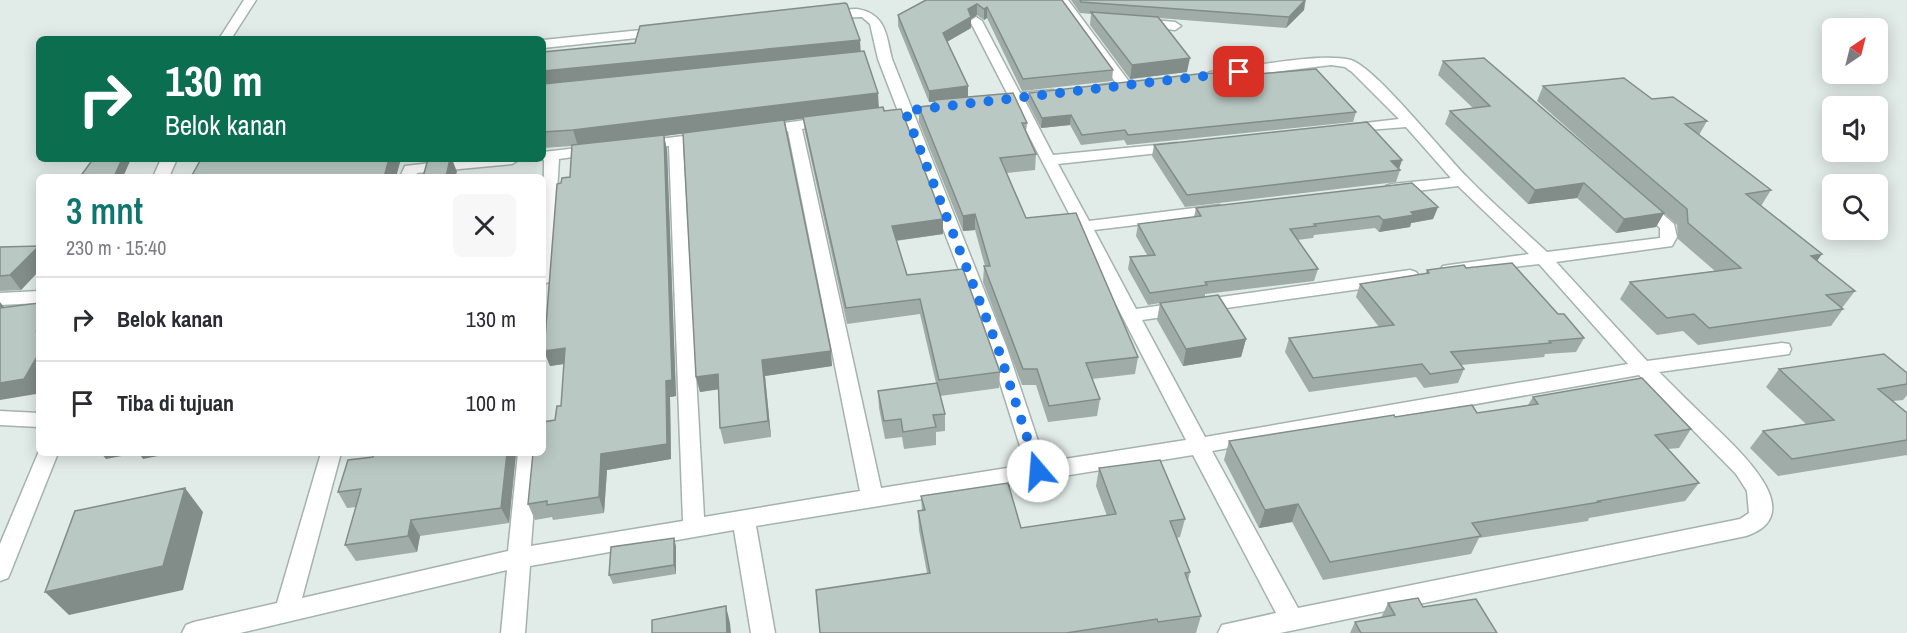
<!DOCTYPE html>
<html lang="id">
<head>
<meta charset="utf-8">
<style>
  :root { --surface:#fff; --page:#f7f7f7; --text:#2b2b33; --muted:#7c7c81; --line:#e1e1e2; --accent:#0f766e }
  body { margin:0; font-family:"Archivo Narrow",sans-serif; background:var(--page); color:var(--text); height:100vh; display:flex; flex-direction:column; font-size:22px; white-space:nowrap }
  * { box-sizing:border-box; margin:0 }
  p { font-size:20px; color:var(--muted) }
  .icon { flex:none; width:33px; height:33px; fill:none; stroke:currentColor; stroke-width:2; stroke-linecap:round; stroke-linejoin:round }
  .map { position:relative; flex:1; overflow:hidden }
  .drawer { position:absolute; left:36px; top:174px; width:510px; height:282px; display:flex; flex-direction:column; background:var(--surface); border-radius:9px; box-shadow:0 3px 15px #0003 }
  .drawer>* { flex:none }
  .banner { position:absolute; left:36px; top:36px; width:510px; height:126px; border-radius:9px; box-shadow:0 3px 15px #0003; background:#0b6e4f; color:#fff; overflow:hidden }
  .needle { width:39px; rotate:35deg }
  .tools { position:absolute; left:1822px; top:18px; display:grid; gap:12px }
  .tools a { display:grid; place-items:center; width:66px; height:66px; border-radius:9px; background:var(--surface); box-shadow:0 3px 15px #0003; font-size:30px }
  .pin { position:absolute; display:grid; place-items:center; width:51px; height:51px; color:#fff; margin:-26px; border-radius:12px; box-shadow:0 3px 9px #0006 }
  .me { position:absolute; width:66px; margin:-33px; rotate:342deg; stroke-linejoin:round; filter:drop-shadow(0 0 4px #0008) }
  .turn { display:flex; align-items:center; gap:21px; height:126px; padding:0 30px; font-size:27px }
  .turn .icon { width:78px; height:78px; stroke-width:2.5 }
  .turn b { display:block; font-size:42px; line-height:51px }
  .round { display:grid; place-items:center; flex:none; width:63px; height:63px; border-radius:9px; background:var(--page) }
  .overview { display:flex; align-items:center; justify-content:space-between; height:102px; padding:0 30px }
  h1 { font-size:36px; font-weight:600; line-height:45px; color:var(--accent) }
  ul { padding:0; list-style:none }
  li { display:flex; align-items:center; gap:18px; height:84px; padding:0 30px; border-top:2px solid var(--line) }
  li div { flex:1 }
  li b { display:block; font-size:22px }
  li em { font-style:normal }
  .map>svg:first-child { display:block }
</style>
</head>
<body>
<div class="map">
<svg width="1907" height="633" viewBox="0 0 1907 633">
  <rect width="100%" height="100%" fill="#e1ebe7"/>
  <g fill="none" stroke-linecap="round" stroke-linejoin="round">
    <g stroke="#a4b3ae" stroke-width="3">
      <path id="street" d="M244 0H256L231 39H219Z
        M1056 0H1068L1130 83 1132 86 1130 89 1100 91 1098 88 1100 85 1116 83Z
        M857 9C886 14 886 34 892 59L1007 348 1045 462 1186 440 1012 103 1006 104 999 100 1008 95 970 21 976 17 982 21 1020 93 1053 90 1060 94 1053 98 1025 101 1053 155 1177 143 1184 147 1177 151 1058 164 1089 221 1219 205 1227 210 1219 215 1094 230 1136 309 1410 270 1416 272 1419 276 1416 280 1410 282 1142 320 1205 437 1628 364 1539 264 1449 275 1443 274 1440 270 1443 266 1449 265 1529 254 1458 186 1392 194 1386 192 1384 189 1386 186 1392 184 1451 178 1406 127 1343 132 1341 129 1348 125 1399 119 1352 72 1345 67 1331 65 1210 80 1203 76 1210 72C1245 68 1320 52 1351 60 1376 68 1444 154 1467 177 1492 203 1520 227 1547 252L1660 238V228L1634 204 1642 199 1648 201 1674 224 1677 237 1672 246 1556 262 1647 361 1782 343 1789 344 1791 349 1789 354 1782 355 1659 372C1677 390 1694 407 1712 424 1736 448 1812 514 1746 536L1280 633H1218L1222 625 1276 613 1193 455 756 526 775 633H751L734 530 530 566 525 633H501L507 570 240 633H182L186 625 194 622 277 603 321 453H341L302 598 508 551 518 453H538L531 546 683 521 669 146 638 148 636 145 638 142 643 141 708 133 715 137 708 141 683 144 704 517 860 491 788 131 757 133 755 130 762 126 827 117 834 121 827 125 802 129 881 488 1026 465 989 348 878 59 870 24 862 17 828 18 822 14 828 10ZM1639 375 1736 474 1747 491 1749 513 1740 519 1298 608 1212 451Z
        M1141 19 1175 22 1181 26 1175 30 1137 26 1135 23 1137 20Z
        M661 28 667 32 665 35 543 48V40Z
        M595 146 602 150 600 153 559 159 552 278 549 282 543 284 544 160 538 159H543V152Z
        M161 159H177L169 177H153Z
        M466 159H520L512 164 417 173 416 177H400L405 166Z
        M39 291V303L0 305V293Z
        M0 411 39 413V427L0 425Z
        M39 451V453H58L11 571 8 578 0 581V544Z"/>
    </g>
    <use href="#street" fill="#fff" fill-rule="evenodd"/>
  </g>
  <path fill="#a0aca8" d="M926 0H1062L1113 70 1112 81 1022 91 987 18 984 20 977 15 971 19V28L947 42 968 86V97L1027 123 1026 132 1036 154 1035 170 1007 173 1026 218 1138 357 1135 374 1092 379 1100 399 1097 416 1048 422 1036 385H1022L983 282 984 266H985L975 230 963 231 919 122V107L934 106V102H929L898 26V15Z
    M1071 0H1306L1304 10 1286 28 1159 18 1187 72 1130 79 1090 25 1091 14 1080 13Z
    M543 52H861L879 107 884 111 943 219V234L896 241 907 275 1000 372 999 388 940 396 945 414V431L936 432V445L904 449 902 437 885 439 879 408 878 391 936 383 920 314 847 324 805 132 803 118 785 121 832 366 765 376 771 437 724 444 720 428 718 389 700 392 696 377 684 133 664 136 667 150 676 396 670 397 671 459 607 470 604 513 553 520 552 517 535 520 528 504 555 420 561 406 564 364 550 366 544 351 561 183 570 177 572 146 543 148Z
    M1443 61 1634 187 1537 101 1543 86 1652 99 1707 121 1699 135 1771 190 1761 206 1817 261 1855 291 1842 308 1843 309 1831 326 1698 345 1683 331 1657 335 1620 299 1630 282 1715 271 1678 239 1677 225 1664 213 1656 227 1616 233 1577 198 1528 204 1445 124 1450 111 1473 108 1438 75Z
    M1235 76 1356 112 1353 122 1127 145 1124 140 1081 145 1070 125 1041 128 1028 103 1029 93Z
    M1154 145 1402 160 1399 169 1400 170 1396 182 1185 207 1152 156Z
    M1438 207 1433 219 1411 223 1410 227 1379 232 1375 228 1314 235 1313 238 1297 240 1318 269 1314 281 1205 294V297L1246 339 1241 357 1183 366 1157 320 1160 303 1148 305 1128 269 1130 257 1147 255 1136 236 1138 224 1194 217 1196 208Z
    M39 246V271L21 290 0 291V247Z
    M1466 268 1558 314 1584 338 1576 352 1545 354 1544 357 1461 365 1464 369 1458 383 1424 388 1416 377 1309 392 1285 352 1289 338 1379 327 1356 297 1360 284 1426 273 1427 270Z
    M1779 369 1907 373V395L1903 400 1893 401 1907 413V455L1778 476 1750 448 1763 431 1806 424 1766 387Z
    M1533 397 1691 429 1679 448 1668 449 1699 483 1685 501 1589 518 1588 521 1479 538 1471 554 1323 580 1292 522 1259 528 1224 460 1229 441 1395 417 1477 413 1528 405Z
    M516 453 509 523 420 536 417 552 356 561 345 545 356 507 347 508 338 492 373 457Z
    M1099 468 1185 519 1180 537 1177 538 1190 572 1188 581 1201 616 1196 633H820L927 573 919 530 918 511H922L921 496 1021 528 1107 516 1096 486Z
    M674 538 676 547V574L613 584 609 575Z
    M1388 603 1423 607 1497 633H1350L1355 622 1381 618Z"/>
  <path fill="#828c88" d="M1305 0 1304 10 1286 28 1289 17Z
    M977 4V15L971 19V28L943 44V33L968 9Z
    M987 7V18L984 20V9Z
    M860 40 861 55 543 88V71Z
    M1190 58 1187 72 1130 79 1132 65Z
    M968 86V98L934 100V102H929V91Z
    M878 93 879 109 664 136 667 150 676 396 670 397 671 459 607 470 604 513 599 497 578 146 573 130Z
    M1071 115 1070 125 1041 128 1042 118Z
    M122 159H131L123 177H114Z
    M389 159H401L396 177H384Z
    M450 159H452L457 172 455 177H446Z
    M1402 160 1398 171 1391 161Z
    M1584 183 1577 198 1528 204 1535 190Z
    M1438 207 1433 219 1411 223 1410 227 1379 232 1383 220 1411 212Z
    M1664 213 1656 227 1616 233 1624 219Z
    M975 214V230L963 231V216Z
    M943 219V234L892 241V226Z
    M39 246V271L21 290 10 275Z
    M1822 254 1810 271 1811 256Z
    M0 302 4 307 0 309Z
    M1246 339 1241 357 1183 366 1186 349Z
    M565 348 570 363 550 366 544 351Z
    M831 351 832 366 765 376 771 437 768 421 762 360Z
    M39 352V389L36 394 0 400V383Z
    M718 374 721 389 700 392 696 377Z
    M101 453H137L106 459Z
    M139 453H173L143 459Z
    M507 453H516L509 523 501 508Z
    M185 488 203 512 183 590 69 615 45 592Z
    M1298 504 1292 522 1259 528 1265 510Z
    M411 520 420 536 417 552 408 536Z
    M674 538 676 547V574L674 565Z
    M726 606 730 623 731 633H727Z"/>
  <path fill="#bac8c3" stroke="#828c88" stroke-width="1.5" d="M926 0H1062L1113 70 1023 79 987 7 984 9 977 4 968 9 971 17 943 33 968 86 929 91 898 15Z
    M1080 0H1305L1289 17 1081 2Z
    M845 3 847 4 860 40 543 71V52L635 43 640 26Z
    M1091 12 1158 17 1190 58 1132 65Z
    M864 51 878 93 573 130 543 132V84Z
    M1484 58 1664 213 1624 219 1584 183 1535 190 1450 111 1490 106 1443 61Z
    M1316 69 1356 112 1128 135 1125 130 1082 135 1071 115 1042 118 1029 93 1198 74 1232 72 1235 76Z
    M1624 78 1652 99 1673 97 1707 121 1685 124 1771 190 1746 194 1822 254 1811 256 1855 291 1826 295 1843 309 1709 328 1694 314 1667 318 1630 282 1741 268 1688 223 1687 209 1543 86Z
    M1013 93 1027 123H1022L1036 154 1000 158 1026 218 1076 213 1138 357 1086 363 1100 399 1049 406 1037 369H1023L984 266H990L975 214 963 216 919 107 936 105 934 100Z
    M883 107 884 111 901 109 943 219 892 226 907 275 963 269 1000 372 939 380 920 299 846 308 803 117Z
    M784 120 831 351 762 360 768 421 720 428 718 374 696 377 683 133Z
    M1367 122 1402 160 1391 161 1400 170 1187 195 1154 145Z
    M664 135 672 380 666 381 667 444 601 454 599 497 547 505V501L528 504 533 453H543V422L555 420 557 406H561L565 348 544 351 557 184 561 183 562 178 570 177 572 145Z
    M93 159H122L114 177H80Z
    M201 159H389L384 177H191Z
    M428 159H450L446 177H423Z
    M1412 183 1438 207 1411 212 1414 215 1383 220 1379 216 1314 224 1316 226 1290 229 1318 269 1205 282 1207 285 1150 293 1130 257 1155 255 1138 224 1201 216 1196 208Z
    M39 246 10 275 0 276V247Z
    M1512 263 1558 314H1564L1584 338 1549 341 1551 343 1451 352 1464 369 1430 374 1422 364 1313 378 1289 338 1394 325 1360 284 1429 273 1427 270 1464 265 1466 268Z
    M1218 295 1246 339 1186 349 1160 303Z
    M39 303V327L37 330 39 329V353L24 379 0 383V308Z
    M1884 354 1907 373V384L1878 389 1907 413V440L1792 459 1763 431 1834 420 1779 369Z
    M1642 378 1691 429 1655 435 1699 483 1598 501 1600 502 1472 523 1481 536 1330 562 1298 504 1265 510 1229 441 1394 415 1395 417 1472 405 1477 413 1538 404 1533 397Z
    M937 383 945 414 933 415 936 427 903 432 901 419 884 421 878 391Z
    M374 453H507L501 508 411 520 408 536 345 545 361 489 338 492 348 460 373 457Z
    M1160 460 1185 519 1170 521 1190 572 1185 573 1201 616 1158 622 1157 619 1066 633H820L816 590 930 573 918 511 925 510 921 496 1008 483 1021 528 1116 514 1099 468Z
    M185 488 163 566 45 592 75 511Z
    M674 538V565L609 575 611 547Z
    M1418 598 1423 607 1476 599 1497 633H1361L1355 622 1395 615 1388 603Z
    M726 606 727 633H652V620Z"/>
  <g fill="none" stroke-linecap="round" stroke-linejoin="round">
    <path stroke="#1a73e8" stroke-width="10" stroke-dasharray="0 18" d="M1038 471 998 348 905 111 1239 72"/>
  </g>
</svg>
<div class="tools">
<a><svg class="needle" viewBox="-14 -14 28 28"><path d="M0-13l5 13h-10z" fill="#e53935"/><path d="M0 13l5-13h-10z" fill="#7c7c81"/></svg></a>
<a><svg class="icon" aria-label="sound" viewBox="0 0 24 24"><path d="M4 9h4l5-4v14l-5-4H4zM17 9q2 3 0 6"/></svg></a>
<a><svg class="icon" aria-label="search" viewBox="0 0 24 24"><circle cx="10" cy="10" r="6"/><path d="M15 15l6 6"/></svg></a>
</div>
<div class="pin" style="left:1239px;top:72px;background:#d93025"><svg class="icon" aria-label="arrive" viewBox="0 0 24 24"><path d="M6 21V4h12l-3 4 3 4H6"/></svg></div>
<svg class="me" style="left:1038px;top:471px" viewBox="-20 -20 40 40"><circle r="19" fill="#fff"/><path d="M0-13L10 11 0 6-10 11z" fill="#1a73e8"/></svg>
<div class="banner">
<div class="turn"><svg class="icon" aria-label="right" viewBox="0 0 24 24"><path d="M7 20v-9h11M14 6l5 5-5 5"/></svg><div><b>130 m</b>Belok kanan</div></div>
</div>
<section class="drawer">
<div class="overview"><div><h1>3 mnt</h1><p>230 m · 15:40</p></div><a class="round"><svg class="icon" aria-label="close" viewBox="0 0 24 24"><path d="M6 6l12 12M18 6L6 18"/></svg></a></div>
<ul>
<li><svg class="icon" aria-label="right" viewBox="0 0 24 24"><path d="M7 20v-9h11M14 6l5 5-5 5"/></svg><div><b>Belok kanan</b></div><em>130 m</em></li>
<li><svg class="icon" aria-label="arrive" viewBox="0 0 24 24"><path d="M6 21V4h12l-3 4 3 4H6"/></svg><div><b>Tiba di tujuan</b></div><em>100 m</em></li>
</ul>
</section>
</div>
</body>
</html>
